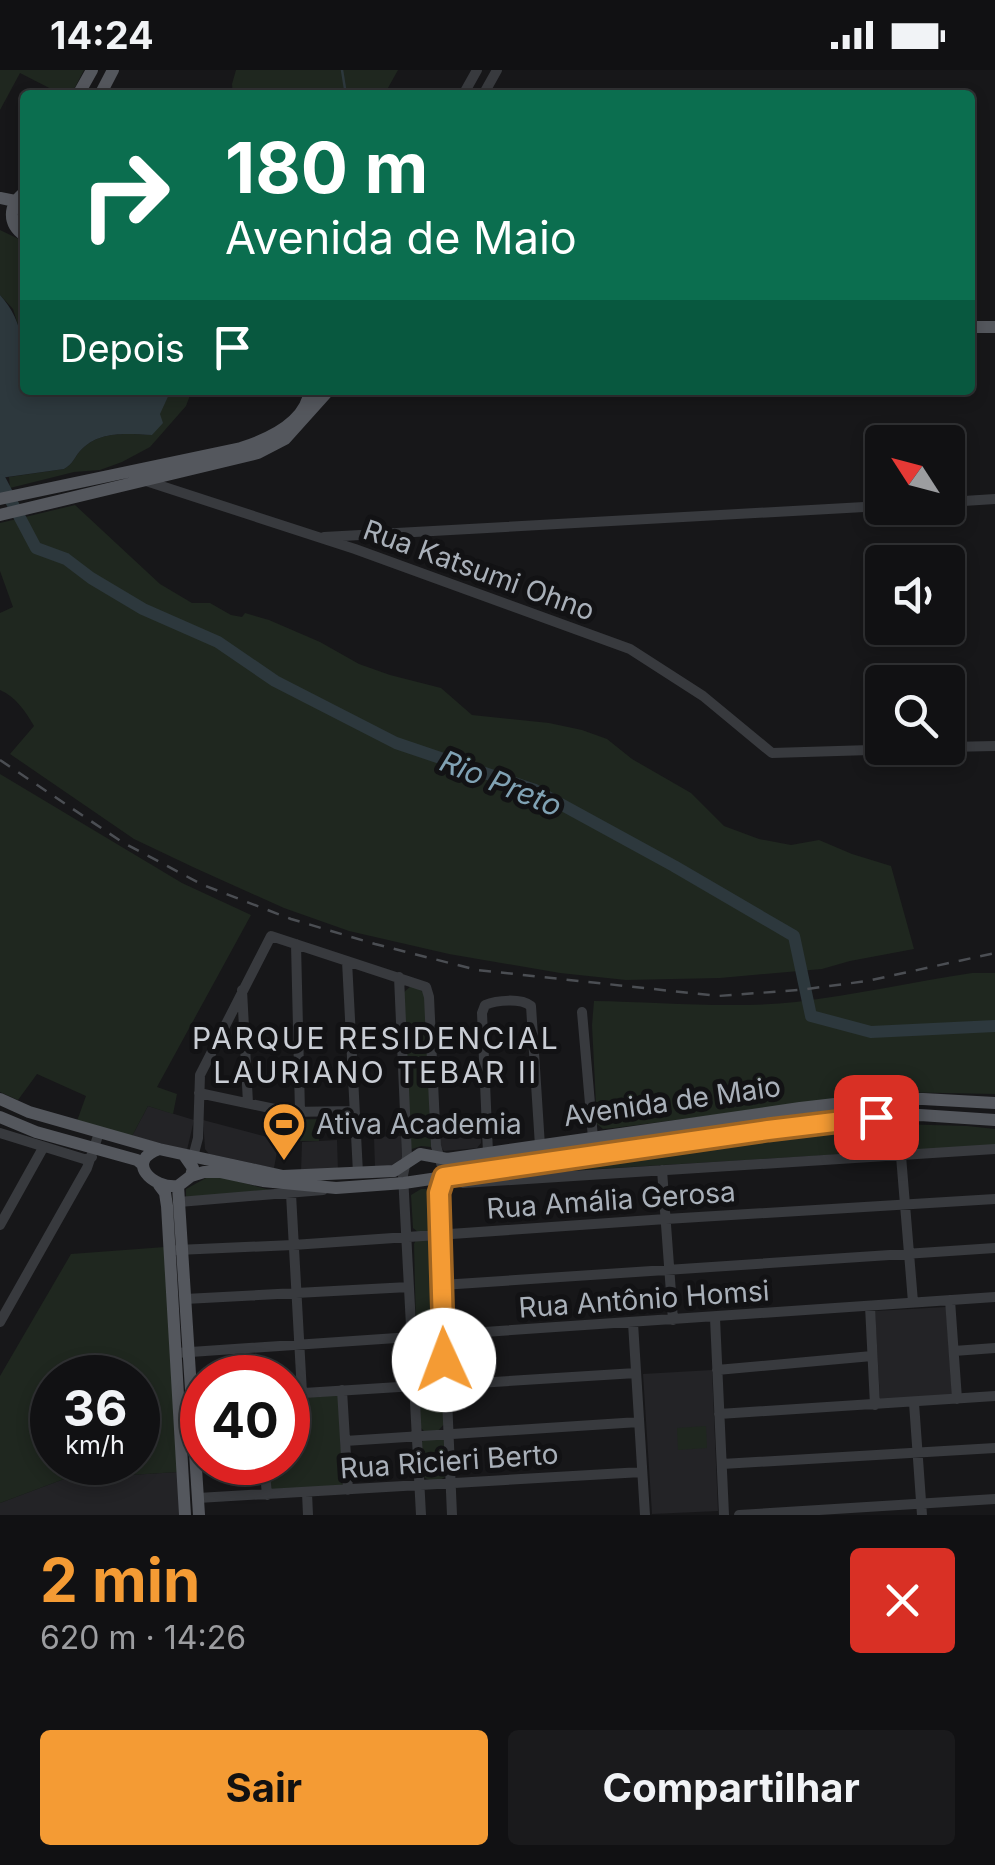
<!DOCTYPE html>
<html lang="pt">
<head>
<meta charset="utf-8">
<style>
  :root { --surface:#111113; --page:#1a1a1c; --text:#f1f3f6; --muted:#9c9da0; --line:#303133; --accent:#f49b34 }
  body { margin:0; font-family:Inter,sans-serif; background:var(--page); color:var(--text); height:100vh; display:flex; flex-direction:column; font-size:38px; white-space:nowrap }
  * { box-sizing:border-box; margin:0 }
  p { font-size:32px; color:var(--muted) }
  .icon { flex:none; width:55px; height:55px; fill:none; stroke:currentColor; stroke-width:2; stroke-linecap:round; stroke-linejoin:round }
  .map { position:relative; height:1445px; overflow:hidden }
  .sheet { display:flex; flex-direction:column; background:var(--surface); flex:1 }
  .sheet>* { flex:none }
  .hud { position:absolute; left:20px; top:20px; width:955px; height:305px; border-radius:10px; box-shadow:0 5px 15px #0003,0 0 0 2px var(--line); background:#0b6e4f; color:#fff; overflow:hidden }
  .needle { width:65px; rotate:306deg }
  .controls { position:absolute; left:865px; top:355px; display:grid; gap:20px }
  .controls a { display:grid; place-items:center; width:100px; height:100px; border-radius:10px; background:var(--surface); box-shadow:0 5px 15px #0003,0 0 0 2px var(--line); font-size:50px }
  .speed { position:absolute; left:30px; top:1285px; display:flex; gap:20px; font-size:50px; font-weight:700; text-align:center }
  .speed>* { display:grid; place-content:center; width:130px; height:130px; border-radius:50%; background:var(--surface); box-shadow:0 5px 15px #0003,0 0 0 2px var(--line); line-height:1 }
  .speed small { font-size:25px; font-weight:400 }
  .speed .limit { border:15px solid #d22; background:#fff; color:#111 }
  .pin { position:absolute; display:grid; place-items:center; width:85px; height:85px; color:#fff; margin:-42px; border-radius:20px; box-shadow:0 5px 15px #0006 }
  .me { position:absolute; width:110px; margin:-55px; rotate:358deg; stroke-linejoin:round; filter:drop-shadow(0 0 8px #0008) }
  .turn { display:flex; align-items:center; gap:35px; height:210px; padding:0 40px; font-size:45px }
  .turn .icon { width:130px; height:130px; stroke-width:2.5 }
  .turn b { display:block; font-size:70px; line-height:85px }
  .then { display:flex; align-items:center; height:95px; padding:0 40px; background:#0003; gap:20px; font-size:38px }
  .round { display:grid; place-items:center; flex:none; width:105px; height:105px; border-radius:10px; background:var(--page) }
  .head { display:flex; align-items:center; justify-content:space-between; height:170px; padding:0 40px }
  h1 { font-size:60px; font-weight:700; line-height:75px; color:var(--accent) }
  .cta { display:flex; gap:20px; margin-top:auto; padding:20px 40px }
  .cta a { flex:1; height:115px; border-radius:10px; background:var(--accent); color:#111; font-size:40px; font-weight:700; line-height:115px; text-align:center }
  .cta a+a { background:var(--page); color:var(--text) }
  .status { display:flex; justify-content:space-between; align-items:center; height:70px; padding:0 50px; background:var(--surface); direction:ltr }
  .status svg { height:28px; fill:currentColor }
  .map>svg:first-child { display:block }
</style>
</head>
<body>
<div class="status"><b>14:24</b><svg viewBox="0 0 49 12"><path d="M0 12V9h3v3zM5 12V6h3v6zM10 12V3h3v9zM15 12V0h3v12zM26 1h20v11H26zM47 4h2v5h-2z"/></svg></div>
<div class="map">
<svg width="995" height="1445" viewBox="0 0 995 1445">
  <rect width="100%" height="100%" fill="#171719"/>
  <path fill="#232326" d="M148 1036 194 1050 187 1080 132 1066Z
    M460 1048 461 1067H481V1073L477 1078 444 1081 440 1076 438 1049Z
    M203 1050 279 1070 274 1098 209 1084 205 1079Z
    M401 1066 402 1088 394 1096 375 1098 374 1067Z
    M337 1070 338 1101 301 1102 302 1072Z
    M946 1237 952 1325 880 1331 875 1241Z
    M712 1300 718 1441 652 1444 643 1304Z
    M178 1402 179 1445H0V1433L64 1409Z"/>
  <path fill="#1f271f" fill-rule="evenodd" d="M0 0H84L71 25H63L20 3 0 40Z
    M236 0H398L384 25H233L232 14Z
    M0 160 25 172V277L13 239 0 225Z
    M171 320H192L186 336 150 377 122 392 100 400 74 402 10 418 9 407 64 399C73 394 74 388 80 381 99 360 127 364 152 365L164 331Z
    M75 435 160 514 192 533H210L231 545 242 547 245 543 269 550 320 572 359 594 390 605 441 618 472 645 549 653 582 660 607 669 632 689 691 723 724 756 759 769 791 775 819 770 852 784 891 796 914 879 850 891 822 899 720 908 626 910 560 903 449 884 349 861 284 838 195 798 134 769 10 684 34 656C26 642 15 626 0 620V543L13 537 0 501V453Z
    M0 704 182 813 251 845 157 1017 177 1024 173 1044 148 1036 132 1066 77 1051 86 1026 37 1004 18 1030 0 1022Z
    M972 903H995V1024L890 1022 614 1058 603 1059 597 1054 592 955 594 931C659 932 731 939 796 932 855 925 913 912 972 903Z
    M412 915 426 924 431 1077 421 1076 409 1080 403 923Z
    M802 1041 806 1049 611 1076 610 1072Z
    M318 1049 319 1071H285L288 1050Z
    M896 1054 967 1056 995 1059V1075L496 1105 814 1061Z
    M581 1073 586 1075 584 1081 452 1100 448 1093Z
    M206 1108H225L274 1121 186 1129V1119Z
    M421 1119H432L434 1122 435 1158 432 1162H418L413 1158 411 1125Z
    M417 1168 437 1169 440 1256 435 1261H421L416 1257 414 1174Z
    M165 1177 178 1402 64 1409 0 1433V1306L71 1184ZM52 1308H138V1392H52Z
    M436 1269 440 1271 445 1353 438 1361H424L420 1357 418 1272 421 1270Z
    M338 1323 343 1416 269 1421 267 1393 288 1392V1372L293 1371 292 1353 288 1352V1327Z
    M706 1356 707 1378 678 1380 677 1358Z
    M440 1367 446 1372 445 1407C436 1413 431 1412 422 1406V1372L425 1368Z"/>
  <path fill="#2d383d" d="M0 225C25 252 25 285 25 320H171L160 344 163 353 152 365C127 364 99 360 80 381 74 388 73 394 64 399L0 408Z"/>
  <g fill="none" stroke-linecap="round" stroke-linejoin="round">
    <path stroke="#2d383d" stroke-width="2.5" d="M342 0 346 25"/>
    <path stroke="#2d383d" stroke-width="12" d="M0 410 36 478 66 489 91 508 143 539 218 572 275 611 396 673 535 720 674 796 794 866 811 946 871 962 995 956"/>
    <path stroke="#383a3e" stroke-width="10" d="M463 25 477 0
      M483 25 497 0
      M146 411 355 479 630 579 703 626 772 683 936 678
      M948 432 995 429
      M324 467 882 436
      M948 677 995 676
      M296 874 300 1042
      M347 891 358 1103
      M399 907 407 1087 403 1105 421 1445
      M242 920 248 1033
      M582 942 593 1068
      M199 1023 289 1042 354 1041
      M0 1063 84 1089 92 1087
      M488 1083 482 943 485 935C497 930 521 928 531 936L540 1076
      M901 1086 913 1232
      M193 1087 198 1068 200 1005 271 866 426 917 429 927 436 1076 444 1103 439 1123 440 1164 452 1445
      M662 1100 673 1250
      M444 1107 463 1113 995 1079
      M291 1124 302 1323
      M179 1132 323 1120
      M0 1155 43 1078
      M177 1180 293 1175 666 1149 995 1129
      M442 1215 995 1178
      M185 1229 409 1217
      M950 1230 957 1329
      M870 1236 875 1335
      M715 1248 724 1445
      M0 1252 87 1098 99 1063
      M633 1253 645 1445
      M954 1281 995 1278
      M176 1283 995 1227
      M717 1300 872 1286
      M446 1315 636 1303
      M342 1320 348 1420
      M288 1324 415 1316
      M914 1333 922 1445
      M719 1344 995 1326
      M345 1371 639 1352
      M264 1392 267 1425
      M722 1394 995 1378
      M307 1423 308 1445
      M198 1428 642 1402
      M739 1445 995 1429"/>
    <path stroke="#54575d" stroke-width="12" d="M78 25 92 0
      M100 25 113 0
      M25 122C8 135 7 154 25 166
      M0 128 15 131
      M970 257H995
      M0 429 241 378C269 369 306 353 310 320
      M0 445 258 383 285 369 329 320
      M0 1029 29 1042 159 1079
      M0 1047 36 1062 137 1090 143 1095
      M184 1085 193 1098 191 1106 178 1116C152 1119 125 1091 159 1079L283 1106 394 1101 420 1084 447 1089 800 1038 878 1029H923L995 1033
      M191 1106 204 1102H220L263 1111 336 1118 404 1113 768 1059 876 1047 920 1045 995 1050
      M159 1115 165 1123 167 1136 185 1445
      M178 1116 199 1445"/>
    <path stroke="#4b4e53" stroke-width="2.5" stroke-dasharray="12 10" stroke-linecap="butt" d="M0 690 122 772 203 815 291 849 375 874 477 900 718 926 799 920 867 911 995 883"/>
  </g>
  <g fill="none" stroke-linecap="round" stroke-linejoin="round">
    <g stroke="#9f6522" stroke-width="25">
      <path id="route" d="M444 1290 439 1123 444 1107 768 1060 876 1047"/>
    </g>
    <use href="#route" stroke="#f49b34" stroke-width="18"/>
  </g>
  <defs>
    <g id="stadium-pin" transform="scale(2.25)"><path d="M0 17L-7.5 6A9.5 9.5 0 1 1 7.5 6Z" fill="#f49b34" stroke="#121214"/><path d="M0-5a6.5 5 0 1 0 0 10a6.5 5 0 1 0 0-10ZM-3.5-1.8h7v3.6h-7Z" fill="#111"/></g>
  </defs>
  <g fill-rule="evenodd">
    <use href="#stadium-pin" x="284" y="1054"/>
  </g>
  <g text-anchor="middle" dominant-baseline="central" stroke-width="10" stroke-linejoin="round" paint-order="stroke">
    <g font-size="28" fill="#a9b0b9" stroke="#121214">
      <text transform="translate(479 500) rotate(20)">Rua Katsumi Ohno</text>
      <text transform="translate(672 1031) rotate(-8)">Avenida de Maio</text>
      <text transform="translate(611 1130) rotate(-4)">Rua Amália Gerosa</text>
      <text transform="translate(644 1229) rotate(-4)">Rua Antônio Homsi</text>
      <text transform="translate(449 1391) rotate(-4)">Rua Ricieri Berto</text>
    </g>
    <g font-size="28" fill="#a9b0b9" stroke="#121214" text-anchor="start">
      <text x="316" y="1054">Ativa Academia</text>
    </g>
    <g font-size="30" font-style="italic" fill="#80a2b4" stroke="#121214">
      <text transform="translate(501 713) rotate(22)">Rio Preto</text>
    </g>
    <g font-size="30" letter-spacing="2.5" fill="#caced5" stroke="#121214">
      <text x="376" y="968">PARQUE RESIDENCIAL<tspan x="376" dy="34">LAURIANO TEBAR II</tspan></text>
    </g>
  </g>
</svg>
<div class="controls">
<a><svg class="needle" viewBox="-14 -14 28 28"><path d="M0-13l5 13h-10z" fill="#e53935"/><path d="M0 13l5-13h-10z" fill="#9c9da0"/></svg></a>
<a><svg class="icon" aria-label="sound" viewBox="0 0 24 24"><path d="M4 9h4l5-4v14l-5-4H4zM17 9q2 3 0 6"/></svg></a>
<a><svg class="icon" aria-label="search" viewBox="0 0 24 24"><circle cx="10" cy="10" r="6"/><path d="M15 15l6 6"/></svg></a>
</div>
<div class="speed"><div>36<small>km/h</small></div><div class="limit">40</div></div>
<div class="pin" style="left:876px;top:1047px;background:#d93025"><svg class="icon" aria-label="arrive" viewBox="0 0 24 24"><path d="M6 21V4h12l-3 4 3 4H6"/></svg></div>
<svg class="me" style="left:444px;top:1290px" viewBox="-20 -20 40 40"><circle r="19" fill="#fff"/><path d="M0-13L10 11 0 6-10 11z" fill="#f49b34"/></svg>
<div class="hud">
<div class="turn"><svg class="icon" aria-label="right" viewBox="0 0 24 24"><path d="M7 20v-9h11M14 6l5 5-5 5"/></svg><div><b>180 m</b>Avenida de Maio</div></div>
<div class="then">Depois<svg class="icon" aria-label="arrive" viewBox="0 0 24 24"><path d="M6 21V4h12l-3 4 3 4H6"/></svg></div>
</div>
</div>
<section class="sheet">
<div class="head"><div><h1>2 min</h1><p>620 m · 14:26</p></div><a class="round" style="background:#d93025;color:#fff"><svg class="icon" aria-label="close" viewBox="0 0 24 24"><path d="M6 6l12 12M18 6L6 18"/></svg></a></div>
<div class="cta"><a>Sair</a><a>Compartilhar</a></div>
</section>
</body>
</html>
